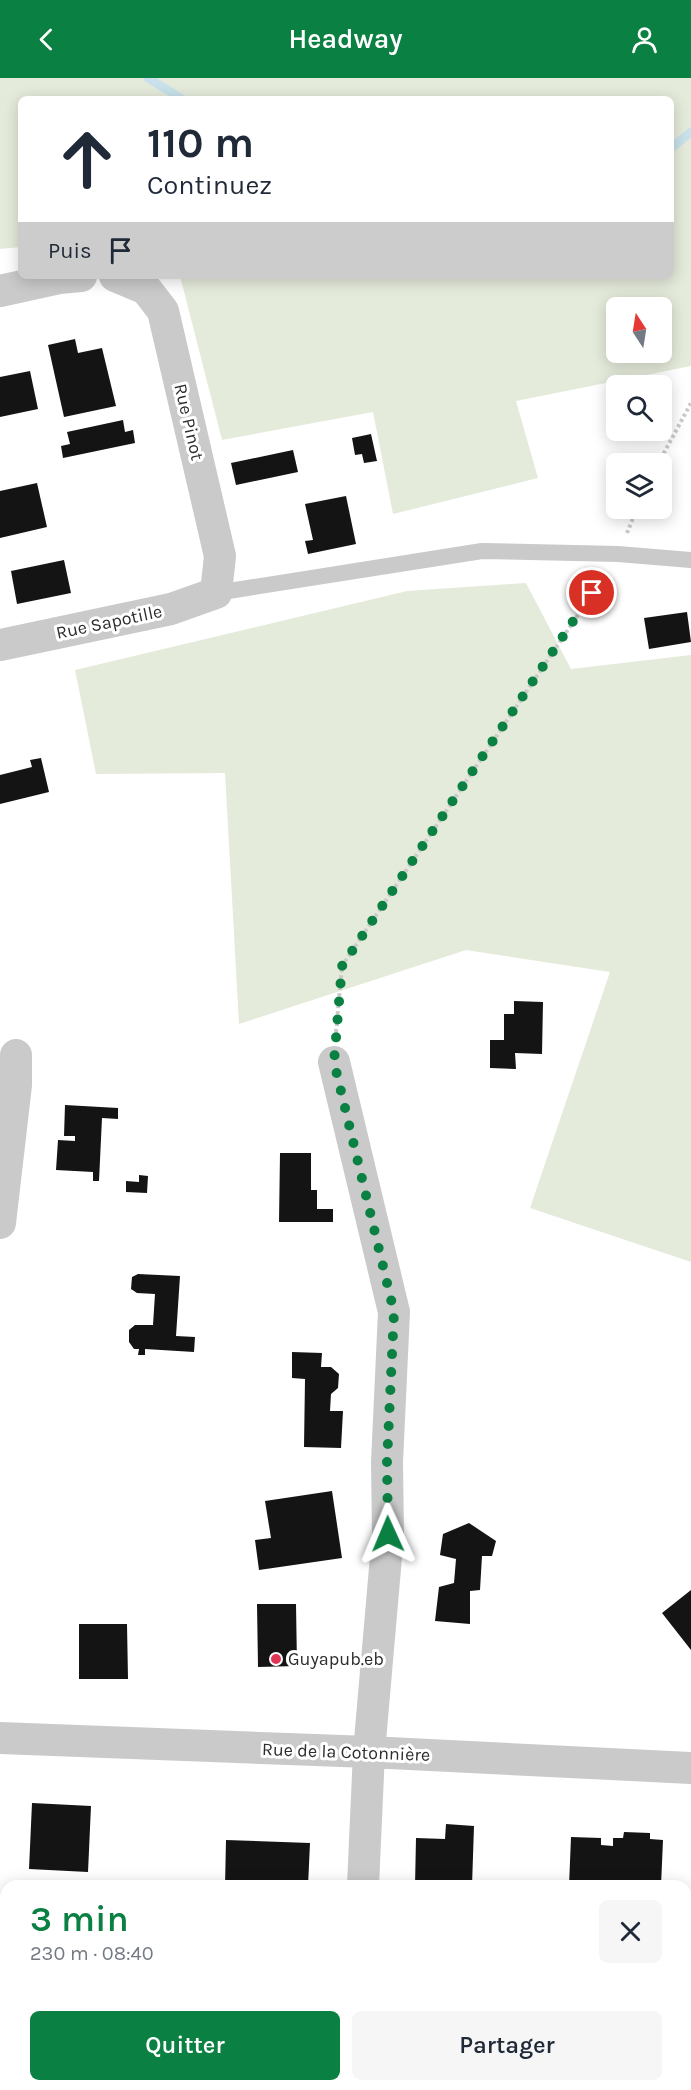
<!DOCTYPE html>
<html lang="fr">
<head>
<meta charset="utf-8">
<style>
  :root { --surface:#fff; --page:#f6f6f7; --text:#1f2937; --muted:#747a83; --accent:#0b8043 }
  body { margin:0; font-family:Karla,sans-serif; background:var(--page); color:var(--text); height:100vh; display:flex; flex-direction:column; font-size:22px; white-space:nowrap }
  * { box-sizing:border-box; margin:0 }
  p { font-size:20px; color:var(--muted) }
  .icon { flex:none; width:33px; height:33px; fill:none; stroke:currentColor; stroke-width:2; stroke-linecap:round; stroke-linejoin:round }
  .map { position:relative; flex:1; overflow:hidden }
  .details { position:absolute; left:0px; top:1802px; width:692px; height:212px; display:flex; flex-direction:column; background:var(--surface); border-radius:18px 18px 0 0; box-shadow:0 3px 15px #0003 }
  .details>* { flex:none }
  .hud { position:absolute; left:18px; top:18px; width:656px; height:183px; border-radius:9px; box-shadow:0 3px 15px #0003; background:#fff; color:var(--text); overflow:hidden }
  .needle { width:39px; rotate:348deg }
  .tools { position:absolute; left:606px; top:219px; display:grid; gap:12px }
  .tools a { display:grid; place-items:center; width:66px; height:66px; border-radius:9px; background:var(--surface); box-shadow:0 3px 15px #0003; font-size:30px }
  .pin { position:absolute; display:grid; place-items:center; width:51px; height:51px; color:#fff; margin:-26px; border:3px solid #fff; border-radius:50%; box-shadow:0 2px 6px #0007 }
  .me { position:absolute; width:66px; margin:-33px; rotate:359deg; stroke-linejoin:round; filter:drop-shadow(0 0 4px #0008) }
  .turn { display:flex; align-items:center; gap:21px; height:126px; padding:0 30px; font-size:27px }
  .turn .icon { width:78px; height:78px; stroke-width:2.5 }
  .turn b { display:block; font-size:42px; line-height:51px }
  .then { display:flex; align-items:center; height:57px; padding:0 30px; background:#0003; gap:12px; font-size:22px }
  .round { display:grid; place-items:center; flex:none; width:63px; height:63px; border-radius:9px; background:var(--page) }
  .headline { display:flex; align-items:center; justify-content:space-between; height:102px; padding:0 30px }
  h1 { font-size:36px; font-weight:600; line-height:45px; color:var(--accent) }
  .primary-button { display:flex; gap:12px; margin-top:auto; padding:12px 30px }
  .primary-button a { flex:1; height:69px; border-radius:9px; background:var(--accent); color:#fff; font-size:24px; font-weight:600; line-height:69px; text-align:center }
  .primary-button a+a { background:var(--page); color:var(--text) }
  header { display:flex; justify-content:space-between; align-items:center; height:78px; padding:0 30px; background:var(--accent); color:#fff; font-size:27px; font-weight:600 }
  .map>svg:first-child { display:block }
</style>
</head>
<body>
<header><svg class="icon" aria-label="back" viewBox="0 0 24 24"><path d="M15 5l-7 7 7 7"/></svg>Headway<svg class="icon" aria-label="person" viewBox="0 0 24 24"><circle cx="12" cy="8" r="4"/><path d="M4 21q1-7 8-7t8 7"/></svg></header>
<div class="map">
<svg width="691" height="2012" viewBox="0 0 691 2012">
  <rect width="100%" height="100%" fill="#fff"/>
  <path fill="#e5ebdb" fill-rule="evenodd" d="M0 0H691V288L516 323 538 400 393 436 373 334 222 362 180 198H670V21H21V169L0 171ZM616 230H662V274H616Z
    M526 505 571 591 691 577V1184L530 1130 610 894 466 872 239 946 225 695 96 696 75 592 407 513Z"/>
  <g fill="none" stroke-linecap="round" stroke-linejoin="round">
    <path stroke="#c8e1ea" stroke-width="9" d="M148 0 182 21
      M670 71 691 54"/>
  </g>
  <path fill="#141414" d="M75 261 78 275 102 270 116 328 64 339 48 267Z
    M30 293 38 331 0 339V299Z
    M123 342 125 354 133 352 135 365 63 380 61 368 70 366 67 354Z
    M371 356 377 383 364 385 362 376 355 377 352 360Z
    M293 372 298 394 236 407 231 385Z
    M37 405 47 449 0 460V413Z
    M346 418 356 466 308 476 305 463 313 462 305 426Z
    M64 482 71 515 17 526 11 493Z
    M687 534 691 564 649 571 644 540Z
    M41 680 49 714 0 726V697L32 689 30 682Z
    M514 923 543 924 542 976 515 975 516 991 490 990V962H504V936H514Z
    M65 1027 118 1030V1041L102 1040 99 1103H93V1094L56 1092 58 1062 75 1063V1058H64Z
    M280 1075H311V1112H317V1131H333V1144H279Z
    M139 1097 148 1098 147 1115 126 1114V1103L139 1104Z
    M138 1196 180 1198 176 1258 195 1259 194 1274 145 1271V1277H138L139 1271H134L129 1264V1252L135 1247H153L155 1216 137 1215 131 1211 132 1199Z
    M292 1274 322 1275 321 1289H331L339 1296 338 1310 331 1316 330 1333H343L341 1370 304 1369 305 1301 292 1300Z
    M332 1413 342 1480 259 1492 255 1462 271 1460 265 1423Z
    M469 1445 496 1463 492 1478H482L480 1512 470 1513V1546L435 1543 439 1509 454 1505 456 1481 440 1477 443 1456Z
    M691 1512V1572L662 1535Z
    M257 1526H296L297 1588 258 1589Z
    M79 1546H127L128 1601H79Z
    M32 1725 91 1728 88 1794 29 1791Z
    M446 1746 474 1748 472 1808H415L416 1760 445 1761Z
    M624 1754 650 1755V1761L663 1762 661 1808H569L571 1759 601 1760V1767L613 1768V1760H623Z
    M226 1762 310 1765 308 1808H225Z
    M686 1857H691V1896H686Z
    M686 2001 691 2002V2012H659V2007H686Z
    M217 2007H261V2012H217Z
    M400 2007H465V2012H400Z
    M554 2007 565 2008 633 2007 632 2012H553Z"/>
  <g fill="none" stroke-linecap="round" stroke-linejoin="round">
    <path stroke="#cacaca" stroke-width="4" stroke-dasharray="3 3" stroke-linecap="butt" d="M658 386 691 325
      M627 455 637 430
      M336 954 342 888 604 498"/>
    <path stroke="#cacaca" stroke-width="16" d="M216 515 482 473 618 476 691 482"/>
    <path stroke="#cacaca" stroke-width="32" d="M0 213 59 200 81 198
      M0 567 171 531 216 515 220 478 163 233 146 211 115 198
      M334 984 394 1234 387 1384 388 1456 369 1674 363 1808
      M0 1145 16 1007V977
      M0 1660 369 1674 691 1690
      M355 2012V2007"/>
  </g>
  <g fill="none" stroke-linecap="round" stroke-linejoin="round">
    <path stroke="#0b8043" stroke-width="10" stroke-dasharray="0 18" d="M388 1456 387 1384 394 1234 334 984 342 888 592 515"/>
  </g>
  <circle fill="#e03455" stroke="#fff" stroke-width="2" cx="276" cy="1581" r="6"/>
  <g text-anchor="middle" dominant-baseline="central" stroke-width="6" stroke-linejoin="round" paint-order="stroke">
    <g font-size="18" fill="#2d2d2d" stroke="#fff">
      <text transform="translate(189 344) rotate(77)">Rue Pinot</text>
      <text transform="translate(109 544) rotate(-12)">Rue Sapotille</text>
      <text transform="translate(346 1674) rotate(2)">Rue de la Cotonnière</text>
    </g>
    <g font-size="18" fill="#2d2d2d" stroke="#fff" text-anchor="start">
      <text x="288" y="1581">Guyapub.eb</text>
    </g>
  </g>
</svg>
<div class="tools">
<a><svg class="needle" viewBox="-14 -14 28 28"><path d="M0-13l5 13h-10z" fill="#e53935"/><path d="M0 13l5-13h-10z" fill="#747a83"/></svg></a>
<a><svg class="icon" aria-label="search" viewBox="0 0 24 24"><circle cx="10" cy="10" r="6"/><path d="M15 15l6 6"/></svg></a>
<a><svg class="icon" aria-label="layers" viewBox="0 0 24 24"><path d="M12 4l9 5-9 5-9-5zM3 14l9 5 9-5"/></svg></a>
</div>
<div class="pin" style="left:592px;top:515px;background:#d93025"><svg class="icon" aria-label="arrive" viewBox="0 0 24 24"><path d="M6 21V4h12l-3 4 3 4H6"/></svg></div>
<svg class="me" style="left:388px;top:1456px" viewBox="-20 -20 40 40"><path d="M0-17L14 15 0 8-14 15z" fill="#0b8043" stroke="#fff" stroke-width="4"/></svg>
<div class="hud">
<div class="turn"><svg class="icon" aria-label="ahead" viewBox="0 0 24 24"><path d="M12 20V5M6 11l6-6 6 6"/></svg><div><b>110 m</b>Continuez</div></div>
<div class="then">Puis<svg class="icon" aria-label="arrive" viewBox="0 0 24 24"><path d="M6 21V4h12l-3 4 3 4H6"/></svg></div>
</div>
<section class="details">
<div class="headline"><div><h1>3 min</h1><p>230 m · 08:40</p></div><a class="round"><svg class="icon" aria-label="close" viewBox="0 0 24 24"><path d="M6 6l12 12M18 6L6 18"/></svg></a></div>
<div class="primary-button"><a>Quitter</a><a>Partager</a></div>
</section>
</div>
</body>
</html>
